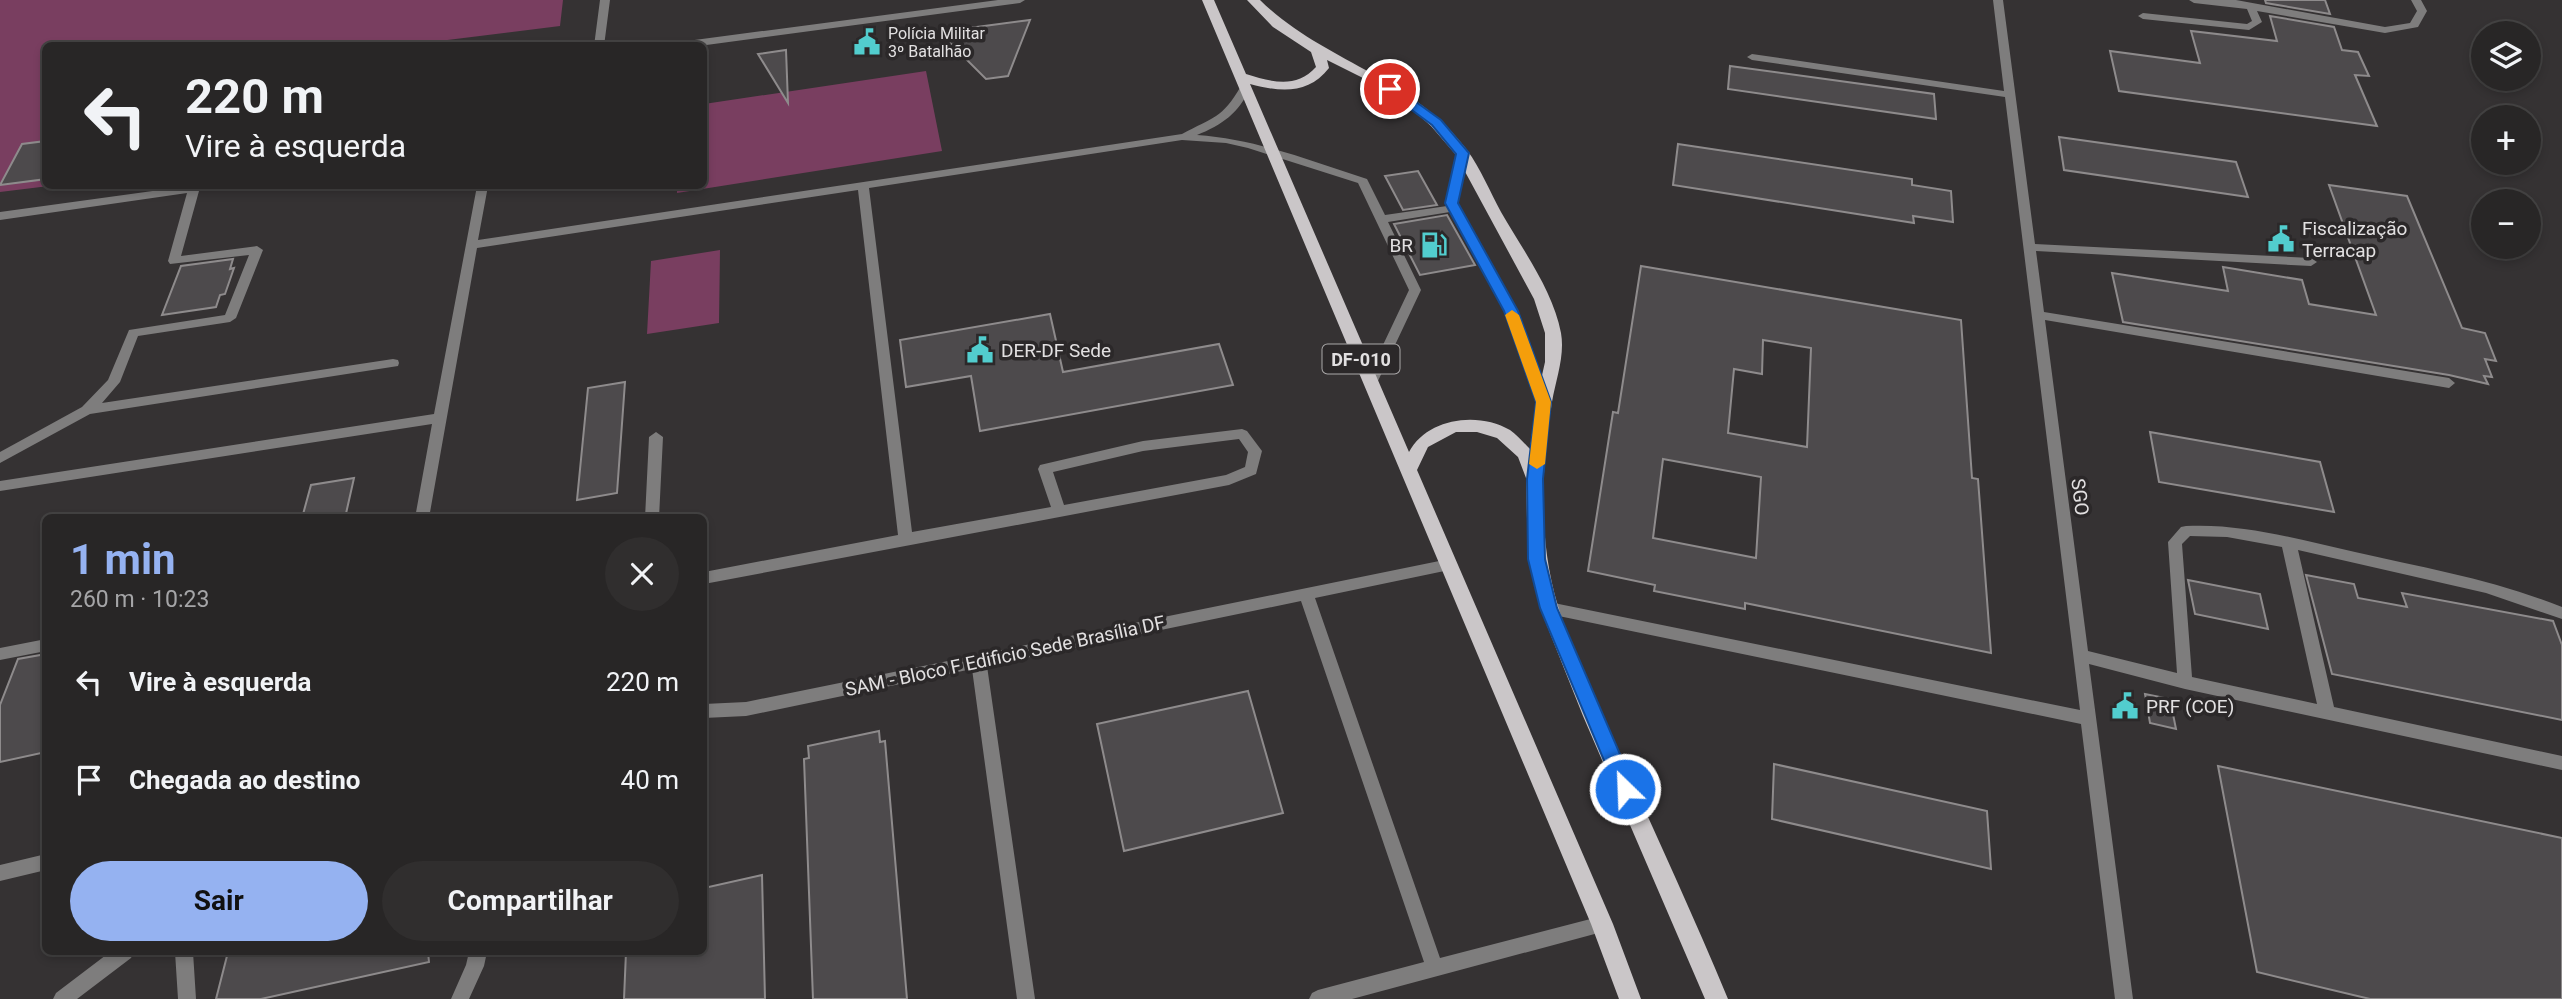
<!DOCTYPE html>
<html lang="pt">
<head>
<meta charset="utf-8">
<style>
  :root { --surface:#282626; --page:#302e2e; --text:#f1f3f6; --muted:#a5a5a7; --line:#444343; --accent:#95b2f1 }
  body { margin:0; font-family:Roboto,sans-serif; background:var(--page); color:var(--text); height:100vh; display:flex; flex-direction:column; font-size:26px; white-space:nowrap }
  * { box-sizing:border-box; margin:0 }
  p { font-size:23px; color:var(--muted) }
  .icon { flex:none; width:38px; height:38px; fill:none; stroke:currentColor; stroke-width:2; stroke-linecap:round; stroke-linejoin:round }
  .map { position:relative; flex:1; overflow:hidden }
  .sheet { position:absolute; left:42px; top:514px; width:665px; height:441px; display:flex; flex-direction:column; background:var(--surface); border-radius:10px; box-shadow:0 4px 10px #0003,0 0 0 2px var(--line) }
  .sheet>* { flex:none }
  .guide { position:absolute; left:42px; top:42px; width:665px; height:147px; border-radius:10px; box-shadow:0 4px 10px #0003,0 0 0 2px var(--line); background:#282626; color:var(--text); overflow:hidden }
  .controls { position:absolute; left:2471px; top:21px; display:grid; gap:14px }
  .controls a { display:grid; place-items:center; width:70px; height:70px; border-radius:50%; background:var(--surface); box-shadow:0 4px 10px #0003,0 0 0 2px var(--line); font-size:35px }
  .pin { position:absolute; display:grid; place-items:center; width:60px; height:60px; color:#fff; margin:-30px; border:4px solid #fff; border-radius:50%; box-shadow:0 2px 7px #0007 }
  .me { position:absolute; width:77px; margin:-38px; rotate:336deg; stroke-linejoin:round; filter:drop-shadow(0 0 5px #0008) }
  .turn { display:flex; align-items:center; gap:24px; height:147px; padding:0 28px; font-size:32px }
  .turn .icon { width:91px; height:91px; stroke-width:2.5 }
  .turn b { display:block; font-size:49px; line-height:60px }
  .round { display:grid; place-items:center; flex:none; width:74px; height:74px; border-radius:37px; background:var(--page) }
  .headline { display:flex; align-items:center; justify-content:space-between; height:119px; padding:0 28px }
  h1 { font-size:42px; font-weight:700; line-height:52px; color:var(--accent) }
  .cta { display:flex; gap:14px; margin-top:auto; padding:14px 28px }
  .cta a { flex:1; height:80px; border-radius:42px; background:var(--accent); color:#111; font-size:28px; font-weight:700; line-height:80px; text-align:center }
  .cta a+a { background:var(--page); color:var(--text) }
  ul { padding:0; list-style:none }
  li { display:flex; align-items:center; gap:21px; height:98px; padding:0 28px }
  li div { flex:1 }
  li b { display:block; font-size:26px }
  li em { font-style:normal }
  .map>svg:first-child { display:block }
</style>
</head>
<body>
<div class="map">
<svg width="2562" height="999" viewBox="0 0 2562 999">
  <rect width="100%" height="100%" fill="#353233"/>
  <path fill="#793e60" d="M0 0H563L560 26 407 45 46 46V186H49L0 192Z
    M926 71 942 151 677 193V186H704V104Z
    M720 250 719 323 647 334 651 261Z"/>
  <path fill="#4d4a4c" stroke="#8e8b8c" stroke-width="2" fill-rule="evenodd" d="M2265 0H2325L2330 14 2266 3Z
    M2270 16 2334 27 2342 50 2358 52 2369 76 2355 75 2377 126 2119 91 2110 51 2200 63 2191 31 2277 41Z
    M1030 20 1008 76 986 79 939 32Z
    M786 50 788 103 758 54Z
    M1730 66 1934 94 1936 119 1728 89Z
    M2059 137 2236 162 2248 197 2064 170Z
    M46 141V179L0 185 22 144Z
    M1678 144 1912 179V185L1951 191 1953 222 1913 216 1914 223 1673 185Z
    M1418 171 1437 205 1403 210 1385 176Z
    M2329 185 2407 196 2462 328 2485 333 2496 361 2485 359 2492 377 2484 376 2488 384 2449 375 2123 322 2112 273 2228 291 2223 267 2302 280 2309 304 2376 315Z
    M1447 215 1475 265 1420 275 1394 224Z
    M233 259 230 269 234 268 225 294 220 295 216 307 162 315 181 266Z
    M1641 266 1961 320 1972 478 1978 479 1991 653 1745 603V609L1654 591 1655 585 1588 571 1613 412 1618 413ZM1763 340 1811 348 1807 447 1728 433 1734 369 1762 374ZM1663 459 1761 477 1756 558 1653 538Z
    M1050 314 1063 372 1219 344 1233 385 980 431 971 376 906 387 900 340Z
    M625 382 617 493 577 500 588 388Z
    M2150 432 2320 462 2334 512 2159 482Z
    M354 478 345 518H302L311 485Z
    M2306 575 2354 584 2358 598 2407 607 2402 593 2553 621 2562 645V720L2332 674Z
    M2188 580 2260 594 2268 629 2195 614Z
    M46 654V752L0 762V705L18 659Z
    M1248 691 1283 813 1124 851 1097 724Z
    M2145 694 2170 699 2176 729 2150 723Z
    M879 731 880 742 885 741 907 999H813L804 759 809 758 808 746Z
    M1774 764 1987 811 1991 869 1772 819Z
    M2218 766 2562 838V999H2370L2257 972Z
    M762 875 765 999H624L626 952H704V888Z
    M228 952H428L429 962 261 999H216Z"/>
  <g fill="none" stroke-linecap="round" stroke-linejoin="round">
    <path fill="#7e7d7d" fill-rule="evenodd" d="M600 0H610L604 46H594Z
      M998 0H1025L1020 3 699 46H667L672 43Z
      M1993 0H2003L2035 244 2311 258 2317 262 2311 266 2036 251 2044 312 2449 378 2455 383 2449 388 2045 320 2088 651 2177 673 2168 542 2181 527 2186 526C2244 523 2299 540 2355 552 2425 568 2495 580 2562 607V619L2486 593 2298 550 2334 707 2562 756V770L2185 689 2089 664 2133 999H2115L2081 724 1549 614 1544 612 1542 608 1544 604 1549 602 2080 710 2005 97 1752 60 1747 57 1752 54 2004 91ZM2190 536 2227 537 2282 547 2317 704 2192 677 2182 544Z
      M2189 0H2236L2385 27 2410 23 2417 11 2411 0H2421L2427 11 2418 27 2385 33 2257 11 2262 22 2249 30 2143 19 2138 16 2143 13 2247 24 2252 21 2247 9 2194 3Z
      M1245 85 1250 88C1239 113 1222 125 1197 135 1256 139 1311 161 1367 179L1385 215 1447 206 1445 203 1456 153 1462 150 1466 151 1468 153 1457 203 1517 311 1551 402 1549 405H1539L1537 402 1505 311 1450 212 1388 222 1421 290 1377 383 1371 388 1365 383 1409 290 1358 183 1248 148 1226 143 1182 140 869 188 912 532 1051 507 1038 469 1040 465 1143 441 1242 429 1247 431 1262 451 1256 474 1229 485 704 584V572L898 535 858 190 477 248 429 518H415L432 424 0 491V481L434 414 477 186H488L478 240 1182 134C1213 117 1222 119 1241 86ZM1239 439 1248 452 1245 467 1226 475 1064 505 1053 472 1143 451Z
      M189 186H216L214 188 199 191 181 256 257 246 263 250 236 318 230 322 138 336 120 382 102 403 393 359 398 360 399 363 398 366 90 414 0 463V452L82 407 108 380 129 330 225 315 249 255 170 264 168 261 187 193 0 220V212Z
      M656 432 663 437 659 518H645L649 437Z
      M1449 559 1454 561 1456 565 1454 569 1315 598 1440 958 1602 916 1608 918 1611 924 1608 930 1602 932 1352 999H1309L1312 993 1318 990 1424 962 1301 601 987 666 1035 999H1017L972 669 746 716 704 718V704L746 702Z
      M46 639V651L0 660V648Z
      M46 854V870L0 881V865Z
      M110 952H134L131 958 77 999H53L56 993Z
      M175 952H193L196 999H178Z
      M469 952H487L484 966 469 999H451L466 965Z"/>
    <path fill="#cac6c8" fill-rule="evenodd" d="M1202 0H1214L1246 74C1272 82 1296 89 1316 67L1311 52 1273 27 1247 0H1260C1323 62 1412 76 1467 150 1481 169 1490 192 1501 212 1522 249 1553 290 1561 333 1565 356 1556 379 1552 402 1541 469 1538 540 1558 606 1571 652 1595 697 1614 741 1652 827 1692 912 1728 999H1705L1583 716 1540 608 1528 559 1526 478 1518 457 1497 438 1477 432H1456L1428 447 1417 470 1613 924 1641 999H1619L1591 924ZM1327 60 1363 78 1407 105 1431 126 1456 155 1534 299 1545 333V362L1536 402 1530 449C1524 443 1517 435 1510 430 1478 411 1427 418 1409 452L1250 84C1280 92 1308 95 1329 68Z"/>
  </g>
  <path fill="#1a73e8" stroke="#114b97" stroke-width="2" d="M1386 86H1394L1441 120 1469 153 1458 203 1518 311 1551 402 1543 479 1545 559 1557 608 1635 789 1632 795 1625 798 1619 795 1616 789 1540 608 1528 559 1527 479 1536 402 1504 311 1445 203 1456 154 1432 125 1386 91Z"/>
  <path fill="#f59e0b" d="M1512 310 1519 315 1551 402 1545 464 1537 469 1529 464 1536 402 1505 315Z"/>
  <defs>
    <g id="civic-bare" transform="scale(2.1)"><path d="M-.6-6.5H3V-4.5H.6V-3L4-1V1h2V6H-6V1h2V-1L-.6-3ZM-1.2 2.5V6h2.4V2.5Z" fill="#52cdce" stroke="#2b2829" stroke-width="2.5" paint-order="stroke"/></g>
    <g id="fuel-bare" transform="scale(2.1)"><path d="M-5.5-6h7V0h2V4h1.3V-2.5L3-4.5l.8-.8L6-3V5H2.5V1h-1V6h-7ZM-4.2-4.7v3.2H.2V-4.7Z" fill="#52cdce" stroke="#2b2829" stroke-width="2.5" paint-order="stroke"/></g>
  </defs>
  <g fill-rule="evenodd">
    <use href="#civic-bare" x="867" y="42"/>
    <use href="#civic-bare" x="2281" y="239"/>
    <use href="#fuel-bare" x="1434" y="245"/>
    <use href="#civic-bare" x="980" y="350"/>
    <use href="#civic-bare" x="2125" y="706"/>
  </g>
  <g text-anchor="middle" dominant-baseline="central" stroke-width="7" stroke-linejoin="round" paint-order="stroke">
    <g font-size="16" fill="#e2e0e1" stroke="#2b2829" text-anchor="start">
      <text x="888" y="33">Polícia Militar<tspan x="888" dy="18">3º Batalhão</tspan></text>
    </g>
    <rect fill="#2b2829" stroke="#aba9aa" stroke-width="2" x="1322.5" y="344.5" width="77" height="29" rx="5"/>
    <g font-size="18" font-weight="bold" fill="#e2e0e1">
      <text x="1361" y="359">DF-010</text>
    </g>
    <g font-size="19" fill="#e2e0e1" stroke="#2b2829" text-anchor="start">
      <text x="2302" y="228">Fiscalização<tspan x="2302" dy="22">Terracap</tspan></text>
      <text x="1413" y="245" text-anchor="end">BR</text>
      <text x="1001" y="350">DER-DF Sede</text>
      <text x="2146" y="706">PRF (COE)</text>
    </g>
    <g font-size="19" fill="#e2e0e1" stroke="#2b2829">
      <text transform="translate(2080 497) rotate(83)">SGO</text>
      <text transform="translate(1005 656) rotate(-12)">SAM - Bloco F Edificio Sede Brasília DF</text>
    </g>
  </g>
</svg>
<div class="controls">
<a><svg class="icon" aria-label="layers" viewBox="0 0 24 24"><path d="M12 4l9 5-9 5-9-5zM3 14l9 5 9-5"/></svg></a>
<a>+</a>
<a>−</a>
</div>
<div class="pin" style="left:1390px;top:89px;background:#d93025"><svg class="icon" aria-label="arrive" viewBox="0 0 24 24"><path d="M6 21V4h12l-3 4 3 4H6"/></svg></div>
<svg class="me" style="left:1625px;top:789px" viewBox="-20 -20 40 40"><circle r="17" fill="#1a73e8" stroke="#fff" stroke-width="3"/><path d="M0-11L8 9 0 5-8 9z" fill="#fff"/></svg>
<div class="guide">
<div class="turn"><svg class="icon" aria-label="left" viewBox="0 0 24 24"><path d="M17 20v-9H6M10 6l-5 5 5 5"/></svg><div><b>220 m</b>Vire à esquerda</div></div>
</div>
<section class="sheet">
<div class="headline"><div><h1>1 min</h1><p>260 m · 10:23</p></div><a class="round"><svg class="icon" aria-label="close" viewBox="0 0 24 24"><path d="M6 6l12 12M18 6L6 18"/></svg></a></div>
<ul>
<li><svg class="icon" aria-label="left" viewBox="0 0 24 24"><path d="M17 20v-9H6M10 6l-5 5 5 5"/></svg><div><b>Vire à esquerda</b></div><em>220 m</em></li>
<li><svg class="icon" aria-label="arrive" viewBox="0 0 24 24"><path d="M6 21V4h12l-3 4 3 4H6"/></svg><div><b>Chegada ao destino</b></div><em>40 m</em></li>
</ul>
<div class="cta"><a>Sair</a><a>Compartilhar</a></div>
</section>
</div>
</body>
</html>
